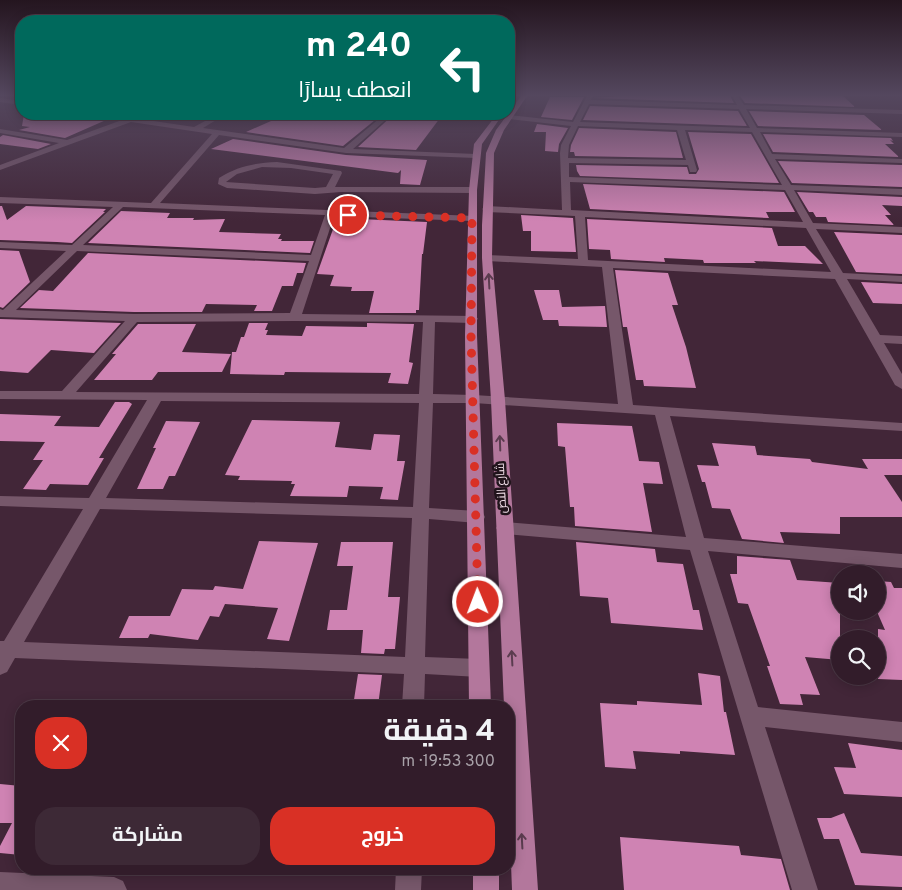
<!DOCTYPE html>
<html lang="ar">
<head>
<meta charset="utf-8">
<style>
  :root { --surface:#321c2a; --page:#3d2936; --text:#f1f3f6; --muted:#a8a1a8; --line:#4d3a47; --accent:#d93025 }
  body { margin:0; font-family:Overpass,Cairo,sans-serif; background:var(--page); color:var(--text); direction:rtl; height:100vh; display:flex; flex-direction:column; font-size:19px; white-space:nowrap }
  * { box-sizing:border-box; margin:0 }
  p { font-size:16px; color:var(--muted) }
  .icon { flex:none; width:28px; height:28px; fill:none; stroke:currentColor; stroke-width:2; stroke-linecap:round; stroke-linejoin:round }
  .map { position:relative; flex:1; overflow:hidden; direction:ltr }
  .details { position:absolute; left:15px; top:700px; width:500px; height:175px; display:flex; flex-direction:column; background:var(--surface); border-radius:20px; box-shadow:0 2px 12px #0003,0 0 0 1px var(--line); direction:rtl }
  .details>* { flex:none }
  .top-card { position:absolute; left:15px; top:15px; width:500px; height:105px; border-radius:20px; box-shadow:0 2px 12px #0003,0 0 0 1px var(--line); direction:rtl; background:#00695c; color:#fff; overflow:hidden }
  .controls { position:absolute; left:831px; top:565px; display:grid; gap:10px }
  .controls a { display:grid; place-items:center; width:55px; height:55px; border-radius:50%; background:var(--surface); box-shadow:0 2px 12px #0003,0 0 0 1px var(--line); font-size:25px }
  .pin { position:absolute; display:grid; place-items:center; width:42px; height:42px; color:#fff; margin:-21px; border:2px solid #fff; border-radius:50%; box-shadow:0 1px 5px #0007 }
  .me { position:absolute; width:55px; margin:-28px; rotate:359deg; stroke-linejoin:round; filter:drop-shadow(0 0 4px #0008) }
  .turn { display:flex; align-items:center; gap:18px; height:105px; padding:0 20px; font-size:22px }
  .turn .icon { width:65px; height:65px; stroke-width:2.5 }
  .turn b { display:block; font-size:35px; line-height:42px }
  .round { display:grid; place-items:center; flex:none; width:52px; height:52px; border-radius:20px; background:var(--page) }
  .overview { display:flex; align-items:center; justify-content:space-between; height:85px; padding:0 20px }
  h1 { font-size:30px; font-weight:700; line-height:38px }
  .action { display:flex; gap:10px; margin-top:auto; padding:10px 20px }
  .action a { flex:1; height:58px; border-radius:20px; background:var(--accent); color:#fff; font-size:20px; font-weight:700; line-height:58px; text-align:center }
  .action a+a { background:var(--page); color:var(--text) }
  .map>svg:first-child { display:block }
</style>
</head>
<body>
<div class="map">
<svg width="902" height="890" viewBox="0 0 902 890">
  <rect width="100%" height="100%" fill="#422638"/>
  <path fill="#cf83b3" d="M624 96H730L734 103 594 98Z
    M740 96H843L855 107 745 103Z
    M550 97H584L572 120 541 117Z
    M590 106 738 111 747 126 583 120Z
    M749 111 864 115 882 130 758 126Z
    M24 114H51L106 120 65 138 19 130 30 127 22 126Z
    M287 114H350L355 118 375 120 343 146 246 132Z
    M394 114H443L416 150 358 147Z
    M537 124 568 128 559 144 558 152 545 151 546 132H534Z
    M579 128 676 132 683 158 575 156 574 152H570L571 145Z
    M688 132 751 134 779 183 580 176 577 171 576 165 687 167 689 174H696L699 169Z
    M763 134 891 138 893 141 890 140 894 144H885L899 157 773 152Z
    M3 135 51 144 38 149 0 144V137Z
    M233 139 346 155 427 160 420 185 400 184 401 170 398 173 211 149Z
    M778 161 902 165V187L792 183Z
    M583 184 784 192 795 212H766L769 218 590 209Z
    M797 192 902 197V206L882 205 891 215H885L894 225 828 222 826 217H816L813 212H809Z
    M0 206H2L7 220 26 206 106 209 103 212H105L72 243 57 242 0 240Z
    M121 211 170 213 167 218H194L193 220 225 219 219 232 281 234 278 239H282L281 241H314L310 253 88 243Z
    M521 215 573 218 576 252 531 251V231H523Z
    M337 218 427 222 423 254H422L419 310H416V313H369L374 291H351L352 287 330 286 334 275 317 274Z
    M587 219 772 228 778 246H805L823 264 754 261 756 263H704L703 260 664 258 665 262 611 259 610 250 589 249Z
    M834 232 902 235V274L856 272Z
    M0 250 19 251 30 282 3 308 0 307Z
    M88 253 306 263 303 273H297L293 286H282L272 311H254L257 305 206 304 202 312H134L20 308 39 290 53 291Z
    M615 270 668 273 678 305H672L686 347 696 388 644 386 643 380H636L627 327H623Z
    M861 282 902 284V304L873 303Z
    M534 290H559L562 307 605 306 607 327 559 326 558 320H543Z
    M0 319 121 323 94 353 51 350 28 373 0 371Z
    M249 323H268L265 330H268L266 335 302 336 306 326 367 327V323L414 324 409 362 413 363 408 384 388 383 391 373 285 372 284 375 230 374 232 352H236L241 337H244Z
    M138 324H196L182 352 231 354 222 372H158L152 380H94L116 354H112Z
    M115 402H129L132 404 99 458H104L88 485 50 484 46 490 23 489 43 460H33L45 442 0 441V414L61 416 54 426 99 427Z
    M252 420 340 422 335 447 371 450 374 434 400 435 397 461H405L398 500 380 499 383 487 349 486 347 497 290 496 295 484H291L292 481 238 480 240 476 225 475Z
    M166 421 200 422 175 476H169L163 489H137L156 448H153Z
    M557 423 632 426 639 461 659 462 663 484 643 483 652 532 575 526 574 507H570L565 447 558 446Z
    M712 443 755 446 757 455 810 459 812 462 868 469 862 459H902V475H884L902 502V517H840V534L780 532 784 543 742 539 730 509 712 508 705 482H702L697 465 719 466Z
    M259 541 318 543 289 641 267 639 278 608 225 604 219 617 210 616 198 640 150 634 148 638H119L129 616H170L182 589 213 590 215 586 243 589Z
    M341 542H393L388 597H400L395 649H385L384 654 361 653 363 630H327L330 610H347L353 566H337Z
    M576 542 655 549 657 562 683 564 693 610H699L703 630 611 623 608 598 580 596Z
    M737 556 790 560 797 580 840 583V660L805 657 820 695 800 694 803 705 780 704 767 666H770L748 604 738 603 730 574H737Z
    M878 581 891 582 894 588H902V680L878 679V629L885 630 878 614Z
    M698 673 720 676 724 712H726L735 755 680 751V754L633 751 636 769 605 767 600 703 637 705V701L702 705Z
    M358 674 382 675 378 706H353Z
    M848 743 902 750V797L844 794 834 767 856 768Z
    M0 784 21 786V855L0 853V846L12 823H0Z
    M844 813 861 853 902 856V887L855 885 839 839H824L817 818H831Z
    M620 837 739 846 741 855 781 859 790 890H624Z"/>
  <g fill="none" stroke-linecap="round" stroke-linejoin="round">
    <path fill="#76576a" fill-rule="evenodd" d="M587 96H593L591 100 737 105 732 96H738L744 105 902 110V114L746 109 757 128 902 133V137L760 132 772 154 902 159V163L775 159 791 185 902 189V195L794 190 813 223 902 227V233L816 229 843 273 902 276V282L847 279 880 335 902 336V344L884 343 902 374V389L895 385 835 279 613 268 633 405 902 423V431L670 416 704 538 902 554V568L708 551 758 707 902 722V742L765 727 818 890H792L690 550 505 534 499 532 496 528 499 524 505 522 686 537 655 415 474 403H433L429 508 477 511 483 513 485 517 483 521 477 523 429 519 425 657 479 659 486 662 489 668 486 674 479 677 425 674 424 706H402L404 674 15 658 7 672 0 675V641H4L83 509 0 506V496L89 498 147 400 0 399V391H62L125 321 0 317V309L3 310 66 251 0 248V242L72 245 113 207 0 203V197L151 203 212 134 131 122 0 170V165L59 143 0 133V129L67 140 122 120 93 116 90 114H106L194 127 218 114H226L203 128 344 148 380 118 355 116 352 114H392L353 149 476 154 480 156 476 158 346 153 219 135 160 203 475 216 477 218 472 221 334 216 302 314 476 316 478 319 472 323 435 322 433 394 474 395 618 404 602 267 487 261 482 258 487 255 578 259 575 216 487 212 482 209 487 206 562 210 560 153 561 145 571 126 509 119 505 117 509 115 573 122ZM589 104 739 109 750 128 580 122ZM578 126 677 130 686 160 568 158 569 145ZM685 130 752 132 782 185 569 177V163L688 165 690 172H696L697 170ZM570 182 785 190 803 222 571 210ZM123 207 325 215 311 255 83 245ZM585 217 806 228 831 272 588 260ZM77 251 309 261 290 313 134 314 16 310ZM295 321 423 322 419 394 76 392 137 322ZM161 401 419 403 413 507 106 498ZM100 509 412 518 405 657 24 642Z
      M0 98 21 101V105L0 102Z
      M277 162 341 171 342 173 335 187H473L477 190 473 193 341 192 315 194 227 188 218 184 219 178C238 166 255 163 277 162ZM262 167 291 168 333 174 326 187 315 188 226 182 237 174Z
      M396 869H422L421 890H395Z
      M0 872 114 877 123 881 127 890H0Z"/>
    <path fill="#b3779c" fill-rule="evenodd" d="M521 96H527L504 130 494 153 492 258 505 400 538 890H512L509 812V706H504L491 400 482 258V225L486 153 496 130Z
      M497 114H503L482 144 477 190V335L491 706H469L465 335 469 190 474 144Z
      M473 869H499V890H473Z"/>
  </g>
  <defs><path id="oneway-shaft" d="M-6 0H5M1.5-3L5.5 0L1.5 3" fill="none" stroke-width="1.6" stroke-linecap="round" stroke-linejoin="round" transform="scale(1.25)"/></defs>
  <g stroke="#5b3c4f">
    <use href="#oneway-shaft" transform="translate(489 281) rotate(-93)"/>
    <use href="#oneway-shaft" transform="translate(500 443) rotate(-92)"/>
    <use href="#oneway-shaft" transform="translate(512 658) rotate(-93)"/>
    <use href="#oneway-shaft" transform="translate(522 841) rotate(-93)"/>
  </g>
  <linearGradient id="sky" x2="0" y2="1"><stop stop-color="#24151f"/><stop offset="0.43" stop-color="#54475e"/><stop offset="1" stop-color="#54475e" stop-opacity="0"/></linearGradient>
  <rect width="902" height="221" fill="url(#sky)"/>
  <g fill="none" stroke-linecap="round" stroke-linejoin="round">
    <path stroke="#d93025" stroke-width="9" stroke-dasharray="0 16.2" d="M348 215 472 218 471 335 478 602"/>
  </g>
  <g text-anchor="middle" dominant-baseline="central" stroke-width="5" stroke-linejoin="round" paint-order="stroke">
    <g font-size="12" fill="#efdde7" stroke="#21141c">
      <text transform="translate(502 488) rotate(-93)">شارع النص</text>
    </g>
  </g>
</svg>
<div class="controls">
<a><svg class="icon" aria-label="sound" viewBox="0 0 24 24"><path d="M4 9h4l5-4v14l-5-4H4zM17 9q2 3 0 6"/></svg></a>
<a><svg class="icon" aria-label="search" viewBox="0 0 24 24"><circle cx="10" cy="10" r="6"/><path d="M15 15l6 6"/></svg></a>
</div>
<div class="pin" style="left:348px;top:215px;background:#d93025"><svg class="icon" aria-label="arrive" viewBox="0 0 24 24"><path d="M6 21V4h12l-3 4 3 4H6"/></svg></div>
<svg class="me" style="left:478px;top:602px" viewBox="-20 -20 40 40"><circle r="17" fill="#d93025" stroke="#fff" stroke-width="3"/><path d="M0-11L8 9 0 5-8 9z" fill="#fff"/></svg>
<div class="top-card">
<div class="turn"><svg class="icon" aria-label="left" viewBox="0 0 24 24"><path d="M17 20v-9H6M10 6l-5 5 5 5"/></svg><div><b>240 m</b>انعطف يسارًا</div></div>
</div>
<section class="details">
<div class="overview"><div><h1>4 دقيقة</h1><p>300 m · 19:53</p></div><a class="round" style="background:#d93025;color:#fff"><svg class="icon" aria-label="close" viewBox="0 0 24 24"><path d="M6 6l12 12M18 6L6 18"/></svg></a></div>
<div class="action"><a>خروج</a><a>مشاركة</a></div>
</section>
</div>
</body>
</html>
